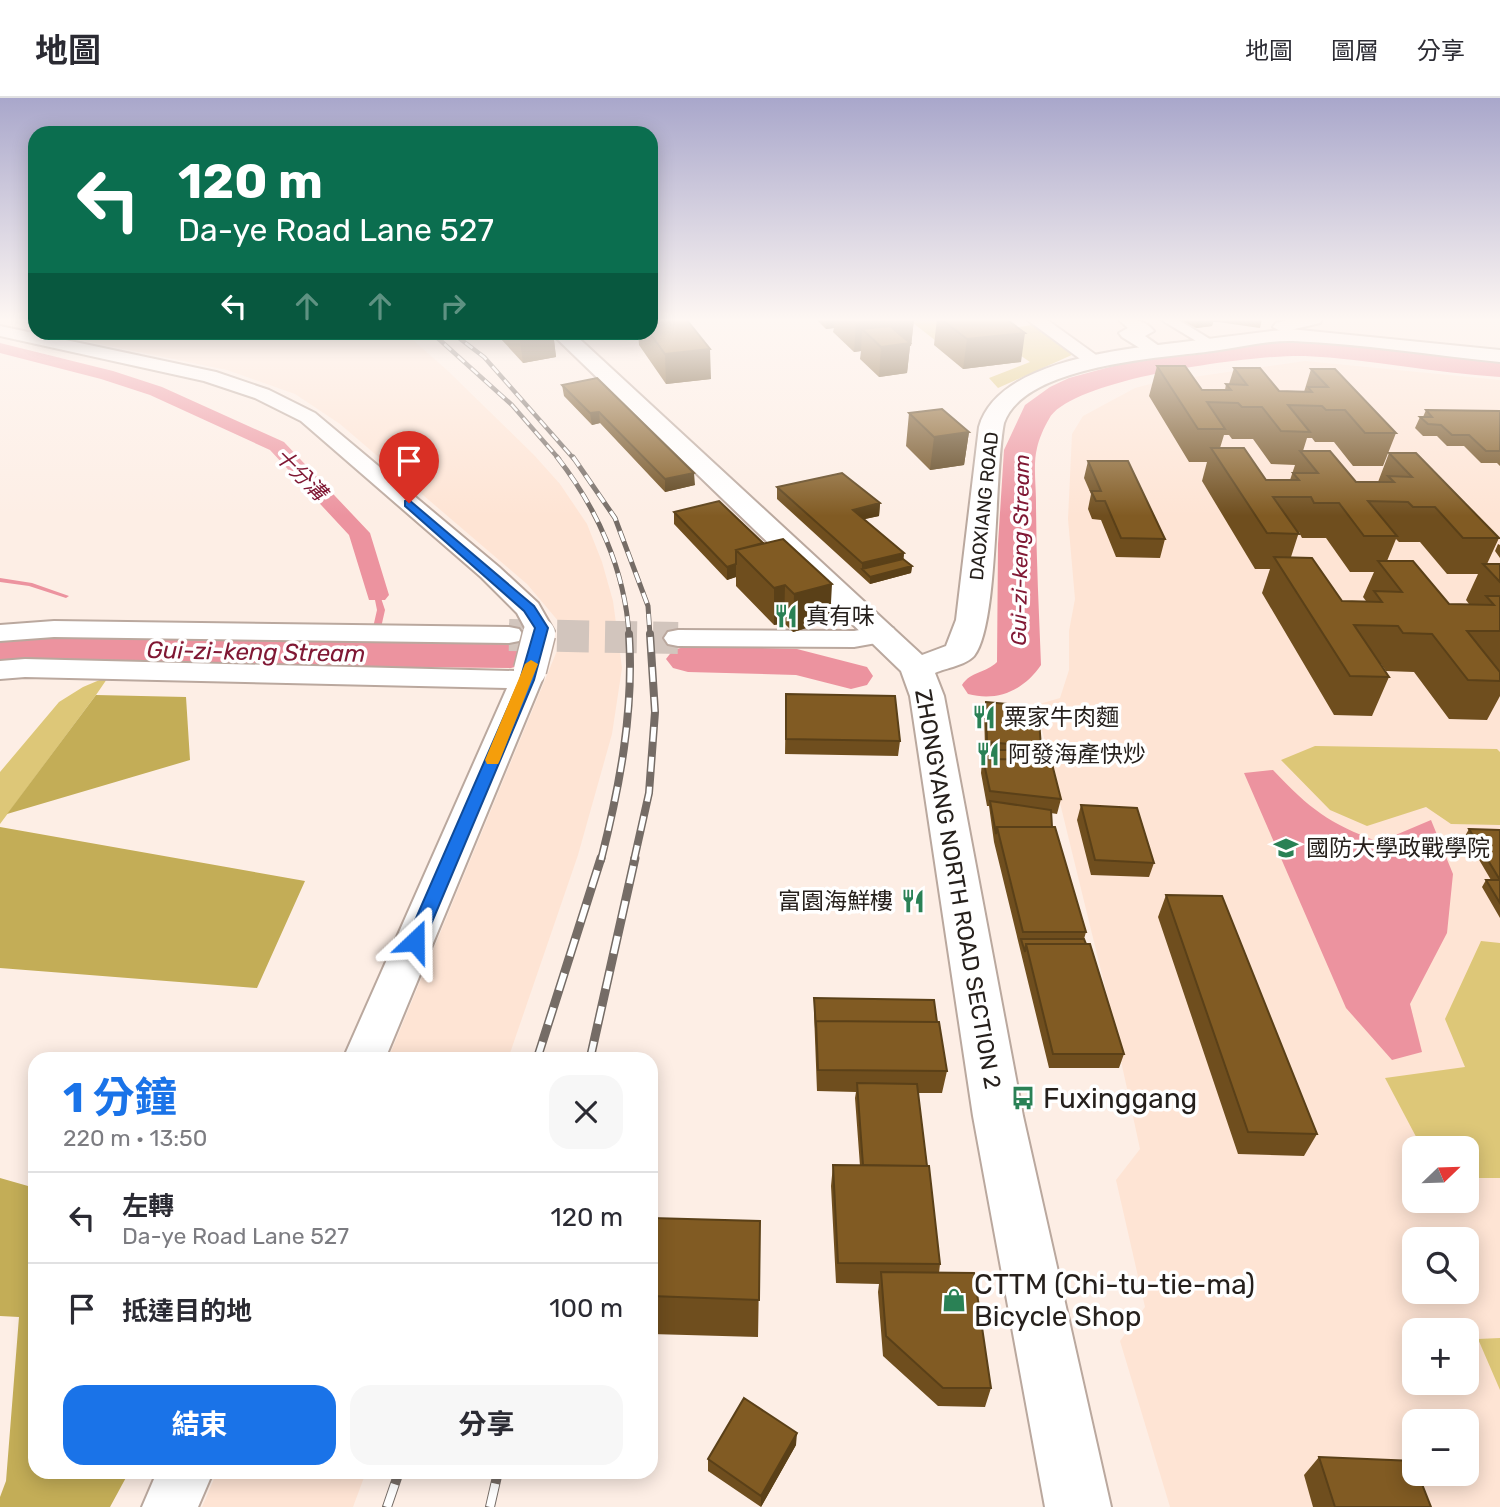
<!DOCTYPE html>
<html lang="zh-TW">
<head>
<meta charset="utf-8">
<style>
  :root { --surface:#fff; --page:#f7f7f7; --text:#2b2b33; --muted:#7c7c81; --line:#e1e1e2; --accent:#1a73e8 }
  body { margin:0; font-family:Rubik,"Noto Sans TC",sans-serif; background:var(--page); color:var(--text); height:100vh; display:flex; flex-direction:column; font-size:26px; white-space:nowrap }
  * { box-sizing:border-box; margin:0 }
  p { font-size:23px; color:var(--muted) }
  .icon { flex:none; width:38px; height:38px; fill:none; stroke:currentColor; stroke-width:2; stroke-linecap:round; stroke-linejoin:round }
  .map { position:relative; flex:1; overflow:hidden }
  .side { position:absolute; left:28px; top:954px; width:630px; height:427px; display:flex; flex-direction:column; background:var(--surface); border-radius:21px; box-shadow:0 4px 18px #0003 }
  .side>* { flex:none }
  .banner { position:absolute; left:28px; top:28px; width:630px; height:214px; border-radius:21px; box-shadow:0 4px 18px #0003; background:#0b6e4f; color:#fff; overflow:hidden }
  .needle { width:46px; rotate:67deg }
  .controls { position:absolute; left:1402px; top:1038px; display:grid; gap:14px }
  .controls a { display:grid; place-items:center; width:77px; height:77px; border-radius:14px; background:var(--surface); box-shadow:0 4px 18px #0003; font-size:35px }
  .pin { position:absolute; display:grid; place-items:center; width:60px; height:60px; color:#fff; margin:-72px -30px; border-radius:50% 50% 50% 0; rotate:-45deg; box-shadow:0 0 7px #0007 }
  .pin .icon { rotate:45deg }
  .me { position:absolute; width:77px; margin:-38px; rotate:23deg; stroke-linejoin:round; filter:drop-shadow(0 0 5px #0008) }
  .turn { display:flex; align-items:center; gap:24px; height:147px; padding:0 35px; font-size:32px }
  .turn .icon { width:91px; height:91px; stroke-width:2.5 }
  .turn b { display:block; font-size:49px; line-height:60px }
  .lanes { display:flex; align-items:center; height:66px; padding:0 35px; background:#0003; justify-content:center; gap:35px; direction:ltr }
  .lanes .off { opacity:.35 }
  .round { display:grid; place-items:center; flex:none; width:74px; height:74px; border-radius:21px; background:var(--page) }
  .overview { display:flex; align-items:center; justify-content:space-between; height:119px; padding:0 35px }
  h1 { font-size:42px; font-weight:700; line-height:52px; color:var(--accent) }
  .button { display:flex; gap:14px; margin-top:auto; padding:14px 35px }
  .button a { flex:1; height:80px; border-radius:21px; background:var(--accent); color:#fff; font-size:28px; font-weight:700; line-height:80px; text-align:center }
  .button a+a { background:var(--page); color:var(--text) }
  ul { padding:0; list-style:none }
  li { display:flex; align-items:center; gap:21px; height:91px; padding:0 35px; border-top:2px solid var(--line) }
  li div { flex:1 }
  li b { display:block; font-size:26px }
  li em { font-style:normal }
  header { display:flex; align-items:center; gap:42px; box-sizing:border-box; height:98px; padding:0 35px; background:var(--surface); border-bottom:2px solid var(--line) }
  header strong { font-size:33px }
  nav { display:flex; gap:38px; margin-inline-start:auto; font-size:24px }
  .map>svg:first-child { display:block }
</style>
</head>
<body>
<header>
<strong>地圖</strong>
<nav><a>地圖</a><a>圖層</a><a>分享</a></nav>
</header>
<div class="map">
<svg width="1500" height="1409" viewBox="0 0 1500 1409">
  <rect width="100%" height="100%" fill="#fdeee5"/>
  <path fill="#fee4d4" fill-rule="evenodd" d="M46 235H405L448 273 534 357 560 386 587 426 602 464 613 503 622 570 612 636 578 757 508 961H388L559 548V524L527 486 340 326 295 296 227 272Z
    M1305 263 1500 282V1409H1170L1120 1243 1145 1209 1116 1082 1140 1051 1106 893 1036 607 1060 600 1069 572V533L1075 501 1068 421 1072 336 1083 318 1135 290 1158 284ZM1414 1050H1466V1102H1414ZM1414 1141H1466V1194H1414ZM1414 1232H1466V1284H1414ZM1414 1323H1466V1376H1414Z
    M217 1374H366L353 1409H202Z"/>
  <path fill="#ddc778" d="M908 221H984L1000 232 1032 227 1074 256 998 290 989 280 1030 264 989 236 936 243Z
    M109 578 96 597 0 726V674L59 604 83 589Z
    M1315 648 1497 651 1500 654V727L1451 726 1426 709 1367 728 1330 712 1281 662Z
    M1481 843 1500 845V1080H1467L1466 1050H1422L1385 980 1465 969 1445 921Z
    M1500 1240V1292L1478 1241Z"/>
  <path fill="#c3ad57" d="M96 597 186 599 190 662 7 716Z
    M0 729 305 783 257 890 0 870Z
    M0 1080 35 1090V1374H129L110 1409H0V1399L6 1383 19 1219 0 1218Z"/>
  <path fill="#ec939f" d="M1273 672C1310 711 1328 725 1379 744L1431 722 1453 776 1447 835 1410 906 1422 954 1392 962 1346 910 1244 675Z"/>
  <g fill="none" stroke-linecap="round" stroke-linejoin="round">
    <path fill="#ec939f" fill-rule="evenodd" d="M1124 269 1133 271V272L1131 273 1122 271V269Z
      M0 480 32 485 69 498 66 500 29 488 0 484Z
      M377 495 380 497 385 512 375 556 371 558 367 556 377 512 374 497Z"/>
    <path fill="#ec939f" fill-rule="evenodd" d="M0 245 113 273 162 289 284 344 370 435 389 497 385 502H369L349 437 270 352 150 297 101 281 0 255Z"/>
    <path fill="#ec939f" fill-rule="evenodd" d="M1272 242C1348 242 1424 258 1500 261V279C1435 275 1370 261 1305 258 1259 256 1071 280 1049 321 1044 329 1039 341 1037 350 1033 366 1036 387 1036 403 1036 458 1039 512 1041 567 1024 592 998 604 968 596L962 587C971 573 986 575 997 564L998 446 1004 352 1025 307 1050 289 1069 280 1128 264Z
      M0 539 511 544 526 548 533 557 526 566 511 570 0 565Z
      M688 548 797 551 867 569 873 578 867 587 851 591 796 577 688 574 673 570 666 561 673 552Z"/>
    <path stroke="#d2c5bd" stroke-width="24" stroke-dasharray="24 12" stroke-linecap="butt" d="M509 537H532"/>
    <path stroke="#d2c5bd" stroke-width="32" stroke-dasharray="32 16" stroke-linecap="butt" d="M509 537 678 540"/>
    <g stroke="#baa89e" stroke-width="4">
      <path id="pedestrian" d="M1160 221H1177L1218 246 1211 250 1206 249Z"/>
    </g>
    <g stroke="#baa89e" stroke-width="4">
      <path id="minor" d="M1026 221H1046L1103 262 1101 266H1087Z
        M1118 221C1132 221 1144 221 1154 233L1145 238 1166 253 1163 257H1151L1122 239 1119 235 1128 230Z
        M1292 221H1322L1320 225 1282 234 1273 229 1276 225Z
        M0 228 216 274 269 292 315 315 499 469 538 505 554 533 550 539 540 541 530 539 517 515 481 479 301 323 255 300 204 283 0 238Z
        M54 523 509 529 519 531 523 537 519 543 509 545 54 539 0 543V527Z
        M883 528 893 530 897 536 893 542 854 549 678 548 668 546 664 540 668 534 678 532 854 533Z
        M25 561 515 573 520 566 530 563 540 566 544 572 542 582 385 961H343L507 590 25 579 0 581V563Z
        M157 1374H213L198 1409H142Z"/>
    </g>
    <g stroke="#baa89e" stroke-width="4">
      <path id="tertiary" d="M1290 231 1500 252V264C1431 257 1362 246 1293 243 1267 242 1239 250 1213 253 1161 260 1024 267 1004 325 994 374 999 527 974 558 966 567 946 570 935 575L944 598 1023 1018 1111 1409H1045L973 1018 910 598 901 573 550 234H572L922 557 946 548 956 522 979 329C998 261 1127 251 1183 244 1219 240 1254 235 1290 231Z"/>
    </g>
    <use href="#pedestrian" fill="#fff" fill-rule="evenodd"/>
    <use href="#minor" fill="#fff" fill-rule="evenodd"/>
    <use href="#tertiary" fill="#fff" fill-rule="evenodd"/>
    <g stroke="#756c66" stroke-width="4.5">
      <path id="rail-far4" d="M431 234 512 307 559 361
        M451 234 484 259 574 361"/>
    </g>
    <g stroke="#756c66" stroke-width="5">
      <path id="rail-far3" d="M557 359C597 410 625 472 629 537
        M573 359 615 420 648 508 650 537"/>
    </g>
    <g stroke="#756c66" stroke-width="8">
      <path id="rail-far2" d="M601 762C620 687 634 613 629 536
        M634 762 649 695 655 614 650 536"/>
    </g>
    <g stroke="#756c66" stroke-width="9">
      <path id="rail-far1" d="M537 961 601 760
        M590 961 635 760"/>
    </g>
    <g stroke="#756c66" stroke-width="10">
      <path id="rail" d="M387 1409 399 1374
        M490 1409 498 1374"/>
    </g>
    <use href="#rail-far4" stroke="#fff" stroke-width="2.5" stroke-dasharray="9" stroke-linecap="butt"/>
    <use href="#rail-far3" stroke="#fff" stroke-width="3.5" stroke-dasharray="11" stroke-linecap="butt"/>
    <use href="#rail-far2" stroke="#fff" stroke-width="5" stroke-dasharray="15" stroke-linecap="butt"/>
    <use href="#rail-far1" stroke="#fff" stroke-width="6" stroke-dasharray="18" stroke-linecap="butt"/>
    <use href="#rail" stroke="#fff" stroke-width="8" stroke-dasharray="24" stroke-linecap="butt"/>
    <g stroke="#baa89e" stroke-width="27" stroke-linecap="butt">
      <path id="minor-bridge-far1" d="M539 537 540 533"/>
    </g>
    <g stroke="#baa89e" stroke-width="35" stroke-linecap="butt">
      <path id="minor-bridge" d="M530 572 539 536"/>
    </g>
    <use href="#minor-bridge-far1" stroke="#fff" stroke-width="24"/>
    <use href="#minor-bridge" stroke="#fff" stroke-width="32"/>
  </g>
  <path fill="#6f4e1e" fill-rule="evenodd" d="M816 221H914L911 248H910L907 275 879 279 860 261 861 253 854 254 833 234 834 230 826 231Z
    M937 221H1006L1021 264 963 271 934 247Z
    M1172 221H1262L1260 230 1218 224H1213L1212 228 1196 230 1181 222H1174Z
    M499 234H553L556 259 523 265 500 240Z
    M638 234H651L711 281 666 286 639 247Z
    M1157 268 1202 292H1225L1226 286H1229L1234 270 1279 293 1304 294 1311 271 1396 335 1383 368H1353L1334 344H1315L1312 340H1307L1303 353 1356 384H1378L1389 355 1499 440 1487 466H1500V598L1487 622 1449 621 1414 574 1386 573 1381 566H1380L1389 579 1372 618 1334 617 1262 495 1270 471H1255L1202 383 1207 364H1189L1149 298ZM1224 337H1229L1232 341H1253L1271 366 1295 367 1290 382H1266L1220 350ZM1299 434 1302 440H1326L1350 474H1374L1363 499 1366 503H1342L1291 459ZM1396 441 1399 444H1420L1447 476H1478L1466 502 1469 506H1449L1387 463Z
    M562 287 695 387 665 394 600 325 592 327 564 298Z
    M1426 312 1500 313V368L1497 365H1481L1464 348H1447L1437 338H1423L1415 330 1420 319H1423Z
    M909 315 969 334 964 367 930 372 906 348Z
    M1088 363 1165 441 1160 460 1116 459 1101 422 1092 421 1088 411 1091 396 1084 380Z
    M777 389 880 405 879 418 864 421 904 455 903 461 912 468 911 475 870 486 777 401Z
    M719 403 830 523 793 534 784 525 774 527 736 488V479L727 482 674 426V414Z
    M1498 446 1500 447V460L1495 453Z
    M786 596 900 643 898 658 785 656Z
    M986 604 1041 649V652L1046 662 1061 701 1057 716 1051 715 1052 729 1086 834 1084 841 1124 956 1119 970H1049L994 744 989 708H987L981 675 983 652H997L985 651 984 611Z
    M1081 707 1154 765 1149 779 1091 777 1077 722Z
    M1469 731 1500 732V820L1482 789 1486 782H1491L1465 738Z
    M1166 797 1317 1036 1304 1058 1238 1056 1158 819Z
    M814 900 937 924 947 973 942 995H918L940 1166 939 1175 991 1290 985 1309 938 1308 883 1258 878 1194 879 1186 836 1185 831 1088 833 1067 860 1068 855 1000 856 994 817 993 814 915Z
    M651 1120 760 1123 758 1239 651 1236Z
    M796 1347 761 1409 708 1373V1361Z
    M1319 1359 1431 1409H1313L1304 1377Z"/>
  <path fill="#5a4018" d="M826 221H834V230L826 231Z
    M891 221H914L911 248H910L907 275 879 279 881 249 862 231 861 253 854 254 856 225Z
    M1198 221H1218V224H1213L1212 228 1196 230Z
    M526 234H553L556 259 523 265 519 236Z
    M1025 235 1021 264 963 271 967 241Z
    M710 251 711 281 666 286 665 256Z
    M599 314 600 325 592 327 590 315Z
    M969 334 964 367 930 372 934 339Z
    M694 375 695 387 665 394V381Z
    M880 405 879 418 852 424 853 412Z
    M904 455 903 467 862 471V465Z
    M736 466V479L727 482V469Z
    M912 468 911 475 870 486V479Z
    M832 486 830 523 793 534 794 496Z
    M785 487 784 525 774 527V490Z
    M797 1335 796 1347 761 1409V1398Z"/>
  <path fill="#815b23" stroke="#5a4018" stroke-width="2" d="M651 221H686L710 251 665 256 649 234H651Z
    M852 221H891L856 225Z
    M941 221H1006L1025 235 967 241Z
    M890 228 910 245 881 249 862 231Z
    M1157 268H1185L1202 292H1231L1226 286 1247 287 1234 270H1260L1279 293 1312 294 1308 289H1328L1311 271H1335L1396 335H1365L1345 312H1326L1322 308 1288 307 1310 334 1281 333 1262 309H1242L1238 305 1207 304 1225 331H1198Z
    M597 280 694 375 665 381 599 314 590 315 562 287Z
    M942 311 969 334 934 339 909 315Z
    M1426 312 1500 313V353H1486L1469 337H1452L1441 327 1428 326 1420 319H1432Z
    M1211 350H1244L1266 382H1299L1293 375H1318L1300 353H1330L1356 384H1394L1388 378 1412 379 1389 355H1416L1499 440H1463L1435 409H1413L1408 404 1368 403 1397 438H1364L1339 405H1314L1311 399H1273L1299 436 1267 435Z
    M1088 363H1128L1165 441 1121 440 1105 403H1096L1091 393H1101Z
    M842 375 880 405 853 412 904 455 862 465 777 389Z
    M719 403 763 445 736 452V466L727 469 674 414Z
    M783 441 832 486 794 496 785 487 774 490 736 452Z
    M1274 459 1312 460 1342 503 1382 504 1374 493 1402 494 1378 463H1413L1449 506 1494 507 1486 498H1500V533H1467L1500 574V583L1468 582 1432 536 1403 535 1398 528 1354 527 1389 579 1350 578Z
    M903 461 912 468 870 479 862 471Z
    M1483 466H1500V484Z
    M786 596 895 598 900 643 786 641Z
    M986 604 1038 609 1041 649 987 644Z
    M983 652H1043L1046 662 985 661Z
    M983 661 1051 662 1061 701 990 693Z
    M990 703 1051 712 1052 729H997L996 736Z
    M1081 707 1137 710 1154 765 1095 762Z
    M997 729H1055L1086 834H1023Z
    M1469 731 1500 732V782Z
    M1486 782H1500V805Z
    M1166 797 1222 798 1317 1036 1248 1034Z
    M1021 841H1084L1086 846H1026L1025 854Z
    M1026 846H1090L1124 956H1053Z
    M814 900 934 902 937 924 816 923V930Z
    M816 923 939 924 947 973 818 972Z
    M857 985 917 986 927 1068 863 1067Z
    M833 1067 929 1068 940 1166 838 1165Z
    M651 1120 760 1123 759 1202 651 1198Z
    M881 1174 974 1175 991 1290H943L886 1238Z
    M744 1300 797 1335 761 1398 708 1361Z
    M1319 1359 1414 1363V1376H1418L1431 1409H1335Z"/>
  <linearGradient id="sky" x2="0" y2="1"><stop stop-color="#a9a7cb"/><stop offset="0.53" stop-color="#fef7f3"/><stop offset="1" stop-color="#fef7f3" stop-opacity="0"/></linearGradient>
  <rect width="1500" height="418" fill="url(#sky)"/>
  <path fill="#1a73e8" stroke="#114b97" stroke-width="2" d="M409 402 534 508 548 530 534 582 424 843 421 848H408L406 843 520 582 535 530 524 513 405 408V403Z"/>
  <path fill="#f59e0b" d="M531 562 538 566 500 662 498 666H487L485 662 525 566Z"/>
  <defs>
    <g id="restaurant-bare" transform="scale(1.89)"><path d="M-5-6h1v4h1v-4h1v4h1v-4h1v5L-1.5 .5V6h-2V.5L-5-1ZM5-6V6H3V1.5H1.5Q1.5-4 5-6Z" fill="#2a8155" stroke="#fff" stroke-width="2.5" paint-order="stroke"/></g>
    <g id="university-bare" transform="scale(1.89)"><path d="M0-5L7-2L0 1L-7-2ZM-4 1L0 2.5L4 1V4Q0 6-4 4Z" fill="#2a8155" stroke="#fff" stroke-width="2.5" paint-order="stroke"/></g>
    <g id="bus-bare" transform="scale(1.89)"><path d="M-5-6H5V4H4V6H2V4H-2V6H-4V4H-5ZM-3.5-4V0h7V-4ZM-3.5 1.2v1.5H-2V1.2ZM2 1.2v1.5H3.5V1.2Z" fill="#2a8155" stroke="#fff" stroke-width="2.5" paint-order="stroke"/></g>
    <g id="shop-bare" transform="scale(1.89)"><path d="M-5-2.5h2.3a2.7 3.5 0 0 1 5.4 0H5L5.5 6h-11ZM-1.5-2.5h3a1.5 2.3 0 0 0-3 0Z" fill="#2a8155" stroke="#fff" stroke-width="2.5" paint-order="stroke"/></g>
  </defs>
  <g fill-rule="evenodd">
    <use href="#restaurant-bare" x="786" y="518"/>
    <use href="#restaurant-bare" x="984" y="619"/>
    <use href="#restaurant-bare" x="988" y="656"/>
    <use href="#university-bare" x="1286" y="750"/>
    <use href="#restaurant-bare" x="913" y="803"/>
    <use href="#bus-bare" x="1023" y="1000"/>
    <use href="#shop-bare" x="954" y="1202"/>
  </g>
  <g text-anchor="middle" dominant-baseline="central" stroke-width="7" stroke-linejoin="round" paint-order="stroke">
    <g font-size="19" fill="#26201c" stroke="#fff">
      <text transform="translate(984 408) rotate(-84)">DAOXIANG ROAD</text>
    </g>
    <g font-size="21" font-style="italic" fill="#801834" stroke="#fff">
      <text transform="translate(301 376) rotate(45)">十分溝</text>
      <text transform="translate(1020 452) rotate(-89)">Gui-zi-keng Stream</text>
    </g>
    <g font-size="23" fill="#26201c" stroke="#fff" text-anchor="start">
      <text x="806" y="518">真有味</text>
      <text x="1004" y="619">粟家牛肉麵</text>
      <text x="1008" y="656">阿發海產快炒</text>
      <text x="1306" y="750">國防大學政戰學院</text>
      <text x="893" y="803" text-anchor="end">富園海鮮樓</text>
    </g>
    <g font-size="23" fill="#26201c" stroke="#fff">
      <text transform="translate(958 791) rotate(80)">ZHONGYANG NORTH ROAD SECTION 2</text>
    </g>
    <g font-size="24" font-style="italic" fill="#801834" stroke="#fff">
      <text transform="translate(256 554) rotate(1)">Gui-zi-keng Stream</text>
    </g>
    <g font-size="28" fill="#26201c" stroke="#fff" text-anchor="start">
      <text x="1043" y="1000">Fuxinggang</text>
      <text x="974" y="1186">CTTM (Chi-tu-tie-ma)<tspan x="974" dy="32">Bicycle Shop</tspan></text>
    </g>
  </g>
</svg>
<div class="controls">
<a><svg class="needle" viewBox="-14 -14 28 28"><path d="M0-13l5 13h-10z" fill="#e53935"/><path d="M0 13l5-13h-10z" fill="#7c7c81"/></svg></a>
<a><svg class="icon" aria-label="search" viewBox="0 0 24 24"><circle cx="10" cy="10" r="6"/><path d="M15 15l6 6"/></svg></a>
<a>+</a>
<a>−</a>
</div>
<div class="pin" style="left:409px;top:405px;background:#d93025"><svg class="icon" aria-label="arrive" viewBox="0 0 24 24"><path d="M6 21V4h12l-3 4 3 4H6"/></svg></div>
<svg class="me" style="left:415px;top:843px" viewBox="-20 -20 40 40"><path d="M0-17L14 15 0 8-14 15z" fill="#1a73e8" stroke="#fff" stroke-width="4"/></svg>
<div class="banner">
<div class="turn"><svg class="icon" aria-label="left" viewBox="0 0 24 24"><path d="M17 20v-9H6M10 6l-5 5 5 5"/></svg><div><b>120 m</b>Da-ye Road Lane 527</div></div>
<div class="lanes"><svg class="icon" aria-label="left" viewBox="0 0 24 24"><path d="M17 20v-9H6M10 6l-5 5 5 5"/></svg><svg class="icon off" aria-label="ahead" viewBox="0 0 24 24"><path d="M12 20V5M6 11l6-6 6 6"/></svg><svg class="icon off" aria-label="ahead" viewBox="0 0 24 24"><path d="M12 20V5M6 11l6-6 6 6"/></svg><svg class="icon off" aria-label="right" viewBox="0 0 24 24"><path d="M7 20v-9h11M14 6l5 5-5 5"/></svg></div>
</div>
<section class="side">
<div class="overview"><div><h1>1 分鐘</h1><p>220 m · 13:50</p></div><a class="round"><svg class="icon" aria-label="close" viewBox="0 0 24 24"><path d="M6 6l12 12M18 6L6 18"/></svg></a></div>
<ul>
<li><svg class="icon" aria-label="left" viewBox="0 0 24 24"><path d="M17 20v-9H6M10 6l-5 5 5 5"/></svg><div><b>左轉</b><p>Da-ye Road Lane 527</p></div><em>120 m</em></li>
<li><svg class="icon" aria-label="arrive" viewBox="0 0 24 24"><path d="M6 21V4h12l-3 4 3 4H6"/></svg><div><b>抵達目的地</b></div><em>100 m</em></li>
</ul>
<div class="button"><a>結束</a><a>分享</a></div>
</section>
</div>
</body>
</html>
